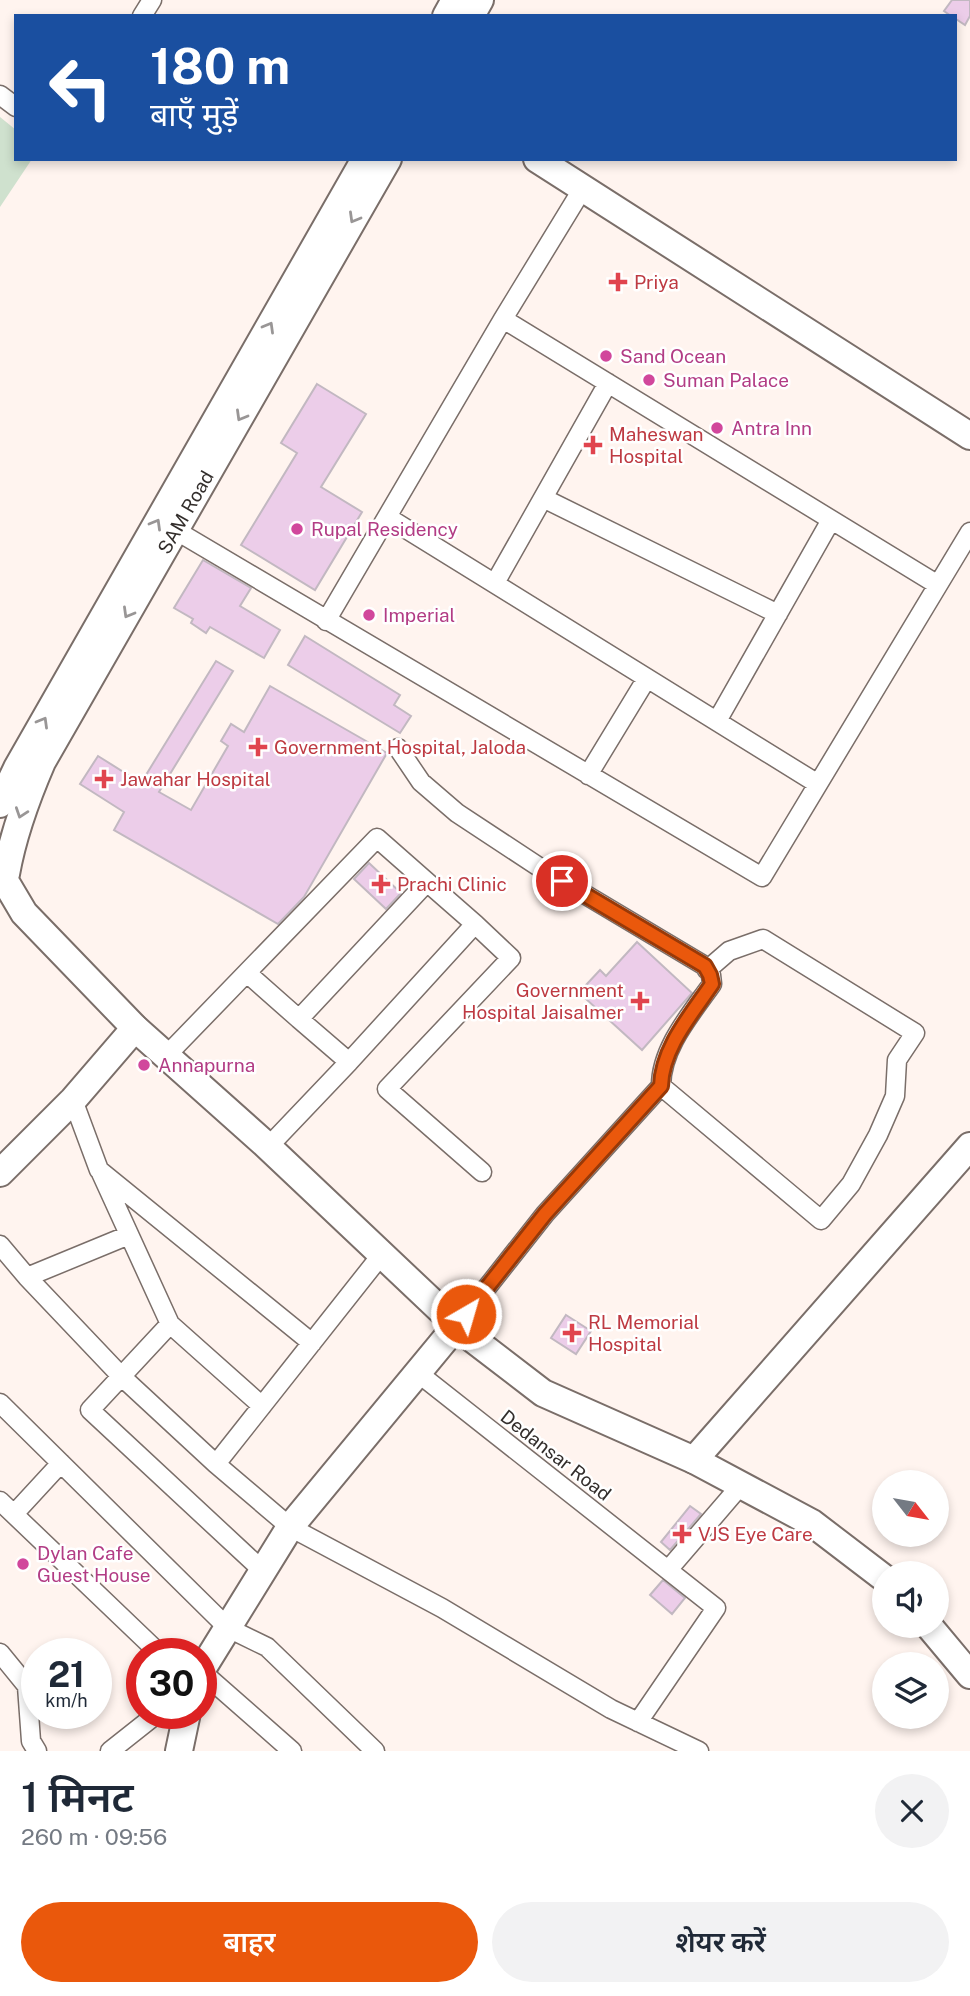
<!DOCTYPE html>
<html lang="hi">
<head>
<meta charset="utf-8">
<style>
  :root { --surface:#fff; --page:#f2f2f3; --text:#1f2937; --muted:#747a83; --accent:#ea580c }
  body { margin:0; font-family:"Public Sans","Noto Sans Devanagari",sans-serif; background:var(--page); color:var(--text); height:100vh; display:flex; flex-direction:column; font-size:26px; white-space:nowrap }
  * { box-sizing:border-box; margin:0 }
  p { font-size:23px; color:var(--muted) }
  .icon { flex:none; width:38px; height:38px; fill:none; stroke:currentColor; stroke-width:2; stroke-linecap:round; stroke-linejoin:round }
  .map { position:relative; height:1751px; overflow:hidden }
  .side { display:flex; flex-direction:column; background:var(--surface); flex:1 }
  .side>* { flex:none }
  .guide { position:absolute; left:14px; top:14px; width:943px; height:147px; border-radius:0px; box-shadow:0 4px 10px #0003; background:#1a4fa0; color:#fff; overflow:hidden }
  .needle { width:46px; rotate:121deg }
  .buttons { position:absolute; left:872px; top:1470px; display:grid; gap:14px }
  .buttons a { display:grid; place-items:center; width:77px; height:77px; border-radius:50%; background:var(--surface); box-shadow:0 4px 10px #0003; font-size:35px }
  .speed { position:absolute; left:21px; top:1638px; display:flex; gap:14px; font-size:35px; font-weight:700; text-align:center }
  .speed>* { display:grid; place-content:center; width:91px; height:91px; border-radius:50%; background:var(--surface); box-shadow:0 4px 10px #0003; line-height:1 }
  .speed small { font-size:18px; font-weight:400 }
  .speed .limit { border:10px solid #d22; background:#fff; color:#111 }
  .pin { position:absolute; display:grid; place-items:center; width:60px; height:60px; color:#fff; margin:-30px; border:4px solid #fff; border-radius:50%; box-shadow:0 2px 7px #0007 }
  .me { position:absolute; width:77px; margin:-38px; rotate:38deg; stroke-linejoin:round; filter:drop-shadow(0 0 5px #0008) }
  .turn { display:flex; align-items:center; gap:24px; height:147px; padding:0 21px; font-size:32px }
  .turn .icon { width:91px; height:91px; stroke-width:2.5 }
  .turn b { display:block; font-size:49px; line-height:60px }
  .round { display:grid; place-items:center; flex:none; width:74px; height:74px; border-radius:37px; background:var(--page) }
  .summary { display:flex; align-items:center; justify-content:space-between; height:119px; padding:0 21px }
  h1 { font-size:42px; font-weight:600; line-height:52px }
  .cta { display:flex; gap:14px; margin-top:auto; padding:14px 21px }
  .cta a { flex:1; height:80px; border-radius:42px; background:var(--accent); color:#fff; font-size:28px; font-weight:600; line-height:80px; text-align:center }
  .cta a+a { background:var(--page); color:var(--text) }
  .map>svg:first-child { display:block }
</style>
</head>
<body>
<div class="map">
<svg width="970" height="1751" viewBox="0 0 970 1751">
  <rect width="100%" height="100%" fill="#fff4ef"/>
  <path fill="#cfe1ce" d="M0 117 16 130V159H32L0 207Z"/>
  <path fill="#eccde9" stroke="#c2b8c1" stroke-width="2" d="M952 0H970V16L965 25 956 19V16H951L944 11Z
    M317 384 366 414 321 487 362 512 315 590 241 545 297 453 281 443Z
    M203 560 251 588 240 606 280 630 264 658 210 627 206 633 191 623 193 619 174 608Z
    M305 636 400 695 394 705 411 716 400 733 288 665Z
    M216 661 233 671 159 792 191 810 228 746 221 741 231 724 244 732 270 686 387 753 304 897 278 924 114 830 124 812 80 784 98 756 141 783Z
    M369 863 401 893 386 909 354 879Z
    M637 942 692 993 642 1050 586 999 593 991 586 985 600 970 606 976Z
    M566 1315 591 1331 576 1354 551 1338Z
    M690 1506 701 1514 670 1550 661 1542Z
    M663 1580 685 1598 672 1614 650 1595Z"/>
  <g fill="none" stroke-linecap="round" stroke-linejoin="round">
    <g stroke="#7a6e69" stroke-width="21">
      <path id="street" d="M142 16 152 0
        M0 95 16 107
        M503 319 938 585
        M543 498 778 614
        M387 517 818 784
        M175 530 762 877 970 532
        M495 583 608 383
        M326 621 503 319 583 188
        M717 721 831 520
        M398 748 421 782 457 813 539 867 705 966 711 975 712 984C691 1014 661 1048 661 1086
        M588 775 647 678
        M475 924 511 958 387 1089 482 1172
        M299 1019 349 1062 475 924 427 882
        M166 1056 377 838 427 882 299 1019 247 973
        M73 1100 99 1170 312 1343
        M268 1147 349 1062
        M101 1173 170 1324 262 1406
        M0 1245 27 1277 122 1377 216 1464 290 1527 442 1608 611 1709 699 1751
        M27 1277 129 1235
        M466 1314 545 1214 661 1086 821 1220 851 1184 878 1135 895 1096 897 1060 915 1033 763 939 729 951 707 970
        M170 1324 90 1410 262 1570
        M418 1373 716 1608 638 1722
        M0 1403 228 1628 267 1647 375 1751
        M216 1464 382 1254
        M0 1501 160 1654
        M14 1514 61 1463
        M668 1570 741 1485
        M0 1653 27 1686 31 1741 37 1751
        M201 1671 292 1751
        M110 1751 158 1713"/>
    </g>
    <g stroke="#7a6e69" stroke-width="30">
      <g id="secondary">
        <path d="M446 16 455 0"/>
        <path d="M471 16 480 0"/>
        <path d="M537 159 970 436"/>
        <path d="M0 804 17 768 365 159"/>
        <path id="s1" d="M6 874C13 834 26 799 42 762L388 159"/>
        <path d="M8 886 24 913 135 1028 265 1144 448 1317"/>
        <path d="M0 1173 73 1100 135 1028"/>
        <path d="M470 1337 543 1393 694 1460 812 1523 884 1578"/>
        <path d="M694 1460 970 1146"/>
        <path d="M929 1626 970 1675"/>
        <path d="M201 1671 290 1527 448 1336"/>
        <path d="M179 1751 187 1713"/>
      </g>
    </g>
    <use href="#street" stroke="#fff" stroke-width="18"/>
    <use href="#secondary" stroke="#fff" stroke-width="26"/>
  </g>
  <defs><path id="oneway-chevron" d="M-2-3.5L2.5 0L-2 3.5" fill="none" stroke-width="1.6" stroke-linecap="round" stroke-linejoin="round" transform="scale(1.75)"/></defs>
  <g stroke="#999696">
    <use href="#oneway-chevron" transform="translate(354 218) rotate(120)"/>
    <use href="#oneway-chevron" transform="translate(269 327) rotate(-60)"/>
    <use href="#oneway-chevron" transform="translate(241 416) rotate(120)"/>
    <use href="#oneway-chevron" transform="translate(156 524) rotate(-60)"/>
    <use href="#oneway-chevron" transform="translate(128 613) rotate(120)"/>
    <use href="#oneway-chevron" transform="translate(43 722) rotate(-60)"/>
    <use href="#oneway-chevron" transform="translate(21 813) rotate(109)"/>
  </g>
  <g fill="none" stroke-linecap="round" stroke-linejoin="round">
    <g stroke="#983908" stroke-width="18">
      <path id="route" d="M466 1314 545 1214 661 1086C662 1048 691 1015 712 984L710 975 705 966 562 881"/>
    </g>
    <use href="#route" stroke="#ea580c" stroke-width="12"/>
  </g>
  <g fill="#e0444e" stroke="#fff" stroke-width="2.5">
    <path d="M614.5 271.5h7v7h7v7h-7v7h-7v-7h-7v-7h7z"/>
    <path d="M589.5 434.5h7v7h7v7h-7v7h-7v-7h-7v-7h7z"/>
    <path d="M254.5 736.5h7v7h7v7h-7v7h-7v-7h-7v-7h7z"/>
    <path d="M100.5 768.5h7v7h7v7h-7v7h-7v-7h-7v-7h7z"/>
    <path d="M377.5 873.5h7v7h7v7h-7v7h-7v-7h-7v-7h7z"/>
    <path d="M636.5 990.5h7v7h7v7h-7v7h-7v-7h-7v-7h7z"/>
    <path d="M568.5 1322.5h7v7h7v7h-7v7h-7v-7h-7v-7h7z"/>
    <path d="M678.5 1523.5h7v7h7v7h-7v7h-7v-7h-7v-7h7z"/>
  </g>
  <g fill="#d1479c" stroke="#fff" stroke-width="2.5">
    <circle cx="606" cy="356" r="7"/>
    <circle cx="649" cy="380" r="7"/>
    <circle cx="717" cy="428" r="7"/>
    <circle cx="297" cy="529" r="7"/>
    <circle cx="369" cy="615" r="7"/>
    <circle cx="144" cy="1065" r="7"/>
    <circle cx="23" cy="1564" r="7"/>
  </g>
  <g text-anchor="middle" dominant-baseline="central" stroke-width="5" stroke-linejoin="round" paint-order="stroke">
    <g font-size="19" fill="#be3a42" stroke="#fff" text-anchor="start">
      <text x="634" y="282">Priya</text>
      <text x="609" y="434">Maheswan<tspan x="609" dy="22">Hospital</tspan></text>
      <text x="274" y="747">Government Hospital, Jaloda</text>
      <text x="120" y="779">Jawahar Hospital</text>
      <text x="397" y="884">Prachi Clinic</text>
      <text x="624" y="990" text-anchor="end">Government<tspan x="624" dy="22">Hospital Jaisalmer</tspan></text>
      <text x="588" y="1322">RL Memorial<tspan x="588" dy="22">Hospital</tspan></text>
      <text x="698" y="1534">VJS Eye Care</text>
    </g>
    <g font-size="19" fill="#b23c85" stroke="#fff" text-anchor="start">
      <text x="620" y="356">Sand Ocean</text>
      <text x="663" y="380">Suman Palace</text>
      <text x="731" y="428">Antra Inn</text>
      <text x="311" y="529">Rupal Residency</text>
      <text x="383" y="615">Imperial</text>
      <text x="158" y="1065">Annapurna</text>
      <text x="37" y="1553">Dylan Cafe<tspan x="37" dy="22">Guest House</tspan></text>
    </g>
    <g font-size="19" fill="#332e2c" stroke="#fff">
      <text stroke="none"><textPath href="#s1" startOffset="406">SAM Road</textPath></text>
      <text transform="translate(556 1455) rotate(38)">Dedansar Road</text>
    </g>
  </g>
</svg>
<div class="buttons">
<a><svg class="needle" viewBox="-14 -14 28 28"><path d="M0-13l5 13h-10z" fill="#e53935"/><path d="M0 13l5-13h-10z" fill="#747a83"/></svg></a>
<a><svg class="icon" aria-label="sound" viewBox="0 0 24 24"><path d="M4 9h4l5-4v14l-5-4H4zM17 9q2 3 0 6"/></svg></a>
<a><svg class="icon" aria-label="layers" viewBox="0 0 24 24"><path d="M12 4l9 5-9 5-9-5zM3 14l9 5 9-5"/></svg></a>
</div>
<div class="speed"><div>21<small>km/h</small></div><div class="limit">30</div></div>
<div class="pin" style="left:562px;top:881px;background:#d93025"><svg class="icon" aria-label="arrive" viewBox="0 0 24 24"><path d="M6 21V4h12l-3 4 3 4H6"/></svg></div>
<svg class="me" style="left:466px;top:1314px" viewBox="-20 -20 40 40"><circle r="17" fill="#ea580c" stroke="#fff" stroke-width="3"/><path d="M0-11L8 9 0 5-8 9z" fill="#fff"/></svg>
<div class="guide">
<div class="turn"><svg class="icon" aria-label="left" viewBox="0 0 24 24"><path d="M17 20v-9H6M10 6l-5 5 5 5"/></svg><div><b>180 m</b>बाएँ मुड़ें</div></div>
</div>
</div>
<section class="side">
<div class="summary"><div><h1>1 मिनट</h1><p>260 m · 09:56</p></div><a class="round"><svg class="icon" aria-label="close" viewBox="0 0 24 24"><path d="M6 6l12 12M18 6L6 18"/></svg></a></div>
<div class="cta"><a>बाहर</a><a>शेयर करें</a></div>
</section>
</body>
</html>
